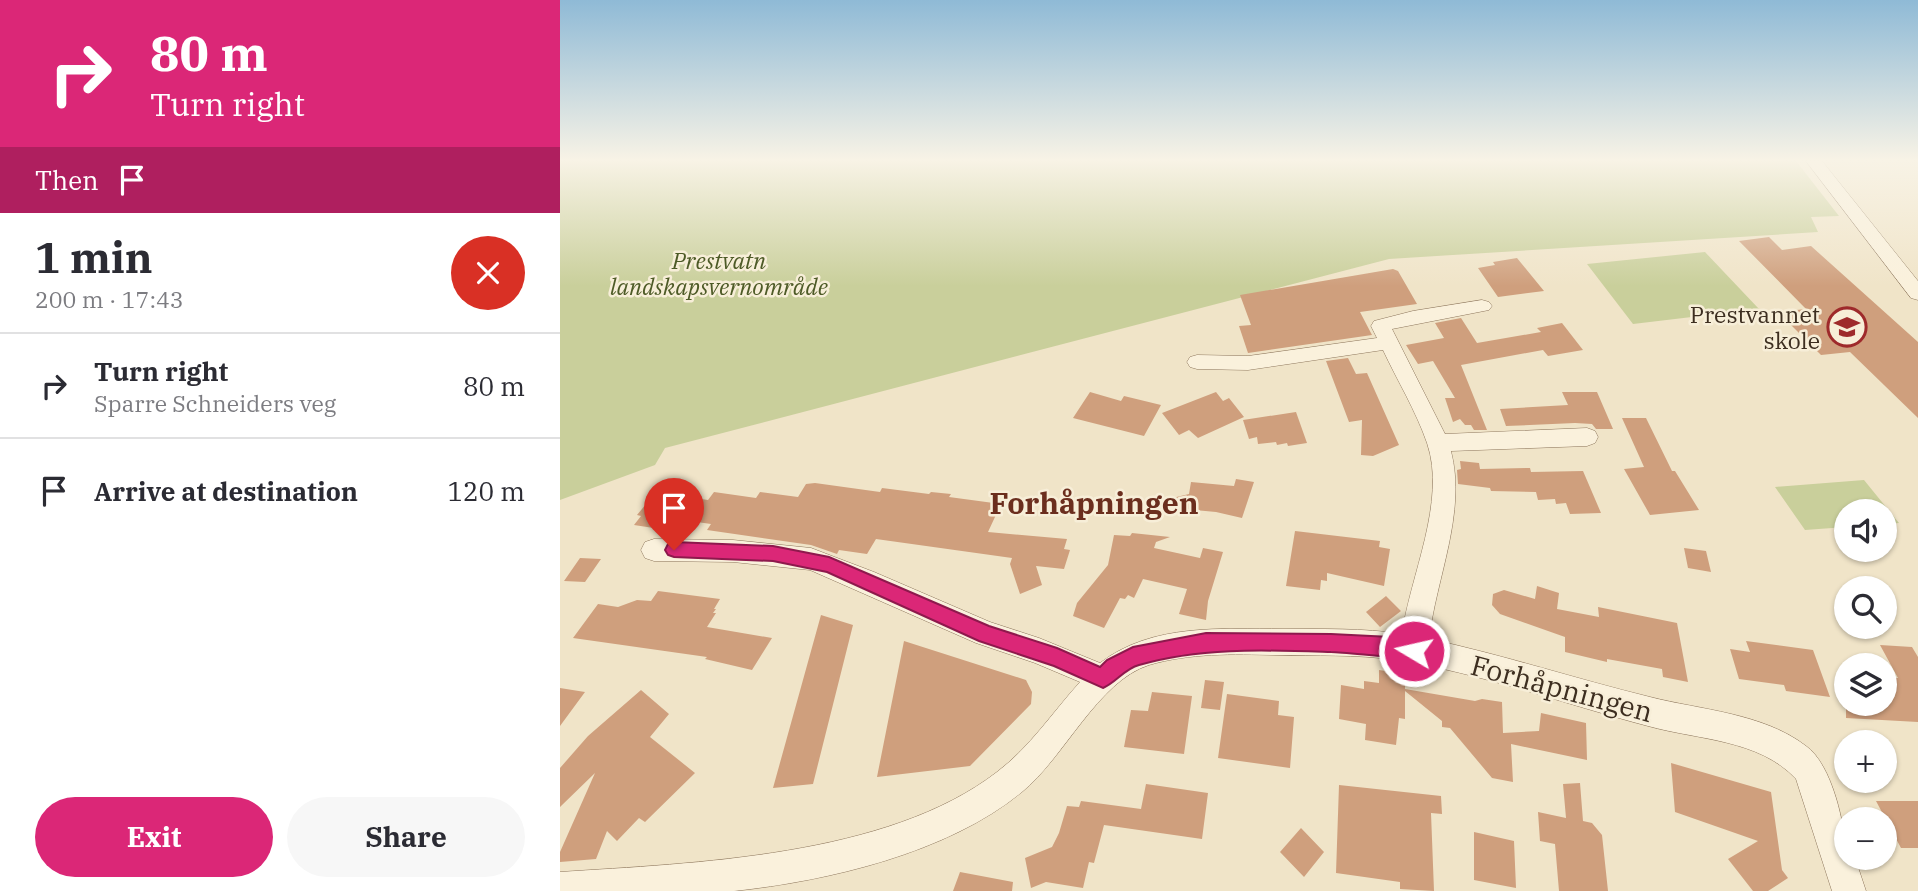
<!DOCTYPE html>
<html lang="en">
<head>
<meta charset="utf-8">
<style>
  :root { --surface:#fff; --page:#f7f7f7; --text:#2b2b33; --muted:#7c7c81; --line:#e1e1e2; --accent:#db2777 }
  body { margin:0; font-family:"IBM Plex Serif",serif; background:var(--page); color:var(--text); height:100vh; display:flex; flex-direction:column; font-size:26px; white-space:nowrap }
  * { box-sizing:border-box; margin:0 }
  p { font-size:23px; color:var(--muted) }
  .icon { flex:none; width:38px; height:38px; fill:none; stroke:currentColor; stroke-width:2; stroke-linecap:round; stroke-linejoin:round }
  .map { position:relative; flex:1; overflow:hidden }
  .drawer { display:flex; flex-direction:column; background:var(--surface); width:560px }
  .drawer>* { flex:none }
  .banner { background:#db2777; color:#fff; overflow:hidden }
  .controls { position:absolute; left:1274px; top:499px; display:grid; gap:14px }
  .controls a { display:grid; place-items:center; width:63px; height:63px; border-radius:50%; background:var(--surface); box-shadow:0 2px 5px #0004; font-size:35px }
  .pin { position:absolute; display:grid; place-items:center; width:60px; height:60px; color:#fff; margin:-72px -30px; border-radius:50% 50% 50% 0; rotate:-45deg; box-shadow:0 0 7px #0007 }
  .pin .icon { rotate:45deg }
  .me { position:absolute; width:77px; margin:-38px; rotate:279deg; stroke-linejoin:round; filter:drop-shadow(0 0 5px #0008) }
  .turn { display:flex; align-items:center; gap:24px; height:147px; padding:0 35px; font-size:32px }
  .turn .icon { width:91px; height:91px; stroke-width:2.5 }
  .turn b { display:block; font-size:49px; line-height:60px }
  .then { display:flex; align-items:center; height:66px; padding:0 35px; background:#0003; gap:14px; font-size:26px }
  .round { display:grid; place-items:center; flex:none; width:74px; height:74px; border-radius:37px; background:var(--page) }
  .head { display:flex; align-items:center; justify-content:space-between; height:119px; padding:0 35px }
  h1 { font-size:42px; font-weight:800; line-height:52px }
  .primary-button { display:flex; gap:14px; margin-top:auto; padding:14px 35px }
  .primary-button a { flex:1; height:80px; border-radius:42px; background:var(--accent); color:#fff; font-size:28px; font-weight:800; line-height:80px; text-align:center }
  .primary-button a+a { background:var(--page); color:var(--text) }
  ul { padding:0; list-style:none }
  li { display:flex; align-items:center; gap:21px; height:105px; padding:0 35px; border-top:2px solid var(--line) }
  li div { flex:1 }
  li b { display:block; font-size:26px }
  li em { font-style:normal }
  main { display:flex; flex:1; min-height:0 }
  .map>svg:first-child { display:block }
</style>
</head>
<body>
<main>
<section class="drawer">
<div class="banner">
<div class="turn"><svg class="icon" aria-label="right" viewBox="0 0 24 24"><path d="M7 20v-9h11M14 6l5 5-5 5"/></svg><div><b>80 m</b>Turn right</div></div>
<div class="then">Then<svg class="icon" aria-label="arrive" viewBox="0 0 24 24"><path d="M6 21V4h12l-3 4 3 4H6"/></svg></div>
</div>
<div class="head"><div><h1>1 min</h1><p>200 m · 17:43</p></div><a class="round" style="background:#d93025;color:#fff"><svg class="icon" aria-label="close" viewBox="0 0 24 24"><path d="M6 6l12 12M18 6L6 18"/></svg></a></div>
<ul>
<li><svg class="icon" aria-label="right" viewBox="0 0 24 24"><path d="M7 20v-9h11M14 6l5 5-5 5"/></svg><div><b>Turn right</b><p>Sparre Schneiders veg</p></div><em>80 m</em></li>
<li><svg class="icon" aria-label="arrive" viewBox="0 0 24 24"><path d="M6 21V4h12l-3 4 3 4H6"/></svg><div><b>Arrive at destination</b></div><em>120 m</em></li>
</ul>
<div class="primary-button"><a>Exit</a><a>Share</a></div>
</section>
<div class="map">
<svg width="1358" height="891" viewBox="0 0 1358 891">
  <rect width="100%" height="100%" fill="#f0e4c8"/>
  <path fill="#c9cf9b" d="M0 161H1236L1279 216 1251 217 1258 232 829 259 105 448 95 465 0 500Z
    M1145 252 1199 309 1073 324 1027 264Z
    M1304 480 1339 523 1325 524V511H1286V527L1245 530 1215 487Z"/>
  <path fill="#cf9f7d" d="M1209 237 1222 250 1251 246 1358 342V418L1290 352 1261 355 1218 312 1246 309 1179 241Z
    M957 258 984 291 938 297 918 268 935 265 933 262Z
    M833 269 838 271 857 304 800 312 812 335 688 353 679 326 691 325 680 295Z
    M901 318 917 343 981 332 977 328 1002 323 1023 350 988 356 983 350 901 365 927 430H914L911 425H905L900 419 893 422 885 398H895L873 361 858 364 846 345 884 338 875 323Z
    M788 358 796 374 807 373 839 445 813 456 801 455 802 420 789 422 766 361Z
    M530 392 561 401 564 396 601 405 584 436 513 418Z
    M656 392 663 401 669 398 684 417 638 438 629 430 619 435 602 413Z
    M1002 392H1037L1053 429H1036L1032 424 1015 423 946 426 940 409 1008 405Z
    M736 412 747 443 728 446 727 443 717 445 716 442 698 444 697 437 689 439 683 420Z
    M1062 418H1086L1112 471H1115L1139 510 1090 515 1064 469 1084 467Z
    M900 461 919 463 920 469 970 468 971 472 1023 471 1041 513 1010 514 1006 503 996 504 995 499 978 500 976 492 931 491 930 488 898 484 897 470 901 469Z
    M676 479 694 482 682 518 656 512 592 506V503L629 494 631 482 674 486Z
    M255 483 320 492 322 488 369 494 371 492 391 494 389 497 441 504 428 532 507 539 504 549 510 550 504 569 476 566 482 585 460 594 450 564 452 558 316 539 307 554 279 550 277 554 251 545 147 530 151 524 109 518 100 529 74 525 81 516 77 515 91 498 103 500 107 494 148 500 154 492 196 498 200 492 238 497 246 484Z
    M735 531 820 541 819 547 830 549 824 586 767 573V581L761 580 760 590 726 586Z
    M572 533 610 537 596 542 594 548 640 558 643 548 663 552 648 601 646 620 619 614 627 589 583 579 574 598 568 595 565 599 560 598 544 628 513 616 517 603 548 565 554 535 570 536Z
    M1124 548 1146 551 1151 572 1128 568Z
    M20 558 41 559 25 582 4 581Z
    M977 586 999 593 997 609 1039 617 1038 607 1117 623 1128 682 1103 677 1102 669 1047 659V662L1005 652V637L940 614 932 605 933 594 944 590 975 599Z
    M98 591 160 599 154 609H156L153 613H156L147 627 212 638 192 670 145 659 147 657 13 638 38 604 58 607 77 600 91 601Z
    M826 596 841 611 820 627 806 612Z
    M261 615 293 625 253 784 213 788Z
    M344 641 466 680 472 692 471 704 410 766 317 777Z
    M1186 641 1253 650 1270 697 1226 691 1224 685 1179 679 1170 649 1190 652Z
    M1320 645 1352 647 1358 657V722L1286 718V704H1325V678H1338Z
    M819 670 845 674V689L915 701 922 699 942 702 943 733 979 731 981 713 1026 723 1027 760 951 744 953 782 932 778 890 728 882 727V721L845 691V719L839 718 836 745 805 740 806 724 779 719 781 685 804 689V681L819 683Z
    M645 680 664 682 660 710 641 708Z
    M0 688 25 692 0 726Z
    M81 690 109 714 90 737 135 773 85 822 79 818 57 841 47 831 36 859 0 862V852L35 773 0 807V768L28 736Z
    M592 692 632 696 624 754 564 747 571 710 588 711Z
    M667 694 719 701 718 715 734 717 730 768 658 758Z
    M1111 763 1211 792 1222 870 1228 878 1208 891H1193L1168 859 1198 841 1115 812Z
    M1020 783 1023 821 1032 823 1042 835 1048 891H999L995 844 980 841 978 812 1006 818 1003 784Z
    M586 784 648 793 642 839 544 825 534 863 529 862 523 888 486 882 471 888 465 858 492 847 499 833 507 806 519 807 521 801 581 809Z
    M779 785 881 796 882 814 871 813 874 891 840 889V882L776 873Z
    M1316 801H1358V848H1341Z
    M741 828 764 852 744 877 720 852Z
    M914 832 954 841 956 888 914 880Z
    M400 872 453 882 452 891H393Z"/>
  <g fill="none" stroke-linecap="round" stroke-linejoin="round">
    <g stroke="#8d765c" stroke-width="1">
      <path id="street" d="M1246 161H1262L1358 281V300L1351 298Z
        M922 300 929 302 932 306 929 310 832 329 885 434 1027 428 1035 431 1038 437 1035 443 1027 446 891 451C907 513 876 578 869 639 944 655 1016 679 1090 697 1141 710 1203 713 1246 746 1272 764 1286 827 1286 858H1295L1306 891H1272L1236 779C1199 739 1138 740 1088 726 1004 704 921 673 836 660 796 654 755 656 715 655 673 654 630 653 589 665 538 681 504 758 462 792 388 853 268 881 174 891 154 891 134 891 114 891 76 891 38 891 0 891V872C134 863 327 857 437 772 470 747 492 713 520 682L475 663 416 643 250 570 173 562 94 561 85 558 81 550 85 542 94 539 173 540 251 548 314 572 430 622 479 638 540 663C592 623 662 629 723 629 763 629 803 628 842 634 850 576 887 501 867 443 856 411 837 380 823 350L688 370 637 369 630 367 627 362 630 357 637 355 688 356 817 338 811 326 814 321 853 311Z"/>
    </g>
    <use href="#street" fill="#faf1dc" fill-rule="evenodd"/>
  </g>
  <linearGradient id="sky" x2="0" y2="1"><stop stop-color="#8fbad6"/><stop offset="0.56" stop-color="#f8f3e6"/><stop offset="1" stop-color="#f8f3e6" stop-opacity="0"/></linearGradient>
  <rect width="1358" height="286" fill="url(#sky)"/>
  <path fill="#db2777" stroke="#8e194d" stroke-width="2" d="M114 542 213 546 269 557 429 626 497 648 540 667 547 660 573 647 646 633 771 634 831 637 861 644 864 651 861 657C852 661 788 652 771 652 707 650 641 647 579 665 564 669 557 682 543 688L494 666 419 641 267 572 213 561 114 557 108 555 105 550 108 544Z"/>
  <defs>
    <g id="school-ring" transform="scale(2.0125)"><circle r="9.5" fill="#f7eed8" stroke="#9e2a2b" stroke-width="1.5"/><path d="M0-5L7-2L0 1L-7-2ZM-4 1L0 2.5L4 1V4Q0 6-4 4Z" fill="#9e2a2b"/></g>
  </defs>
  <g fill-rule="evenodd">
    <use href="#school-ring" x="1287" y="327"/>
  </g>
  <g text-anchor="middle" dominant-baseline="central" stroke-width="5" stroke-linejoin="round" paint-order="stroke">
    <g font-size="23" font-style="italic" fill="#4d5a26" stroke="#f7eed8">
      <text x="159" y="260">Prestvatn<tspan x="159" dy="26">landskapsvernområde</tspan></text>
    </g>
    <g font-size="23" fill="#3d2e20" stroke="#f7eed8" text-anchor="end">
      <text x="1260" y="314">Prestvannet<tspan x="1260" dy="26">skole</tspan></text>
    </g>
    <g font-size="28" fill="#3d2e20" stroke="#f7eed8">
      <text transform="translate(1002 688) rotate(15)">Forhåpningen</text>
    </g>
    <g font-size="30" font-weight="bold" fill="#6b2e1e" stroke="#f7eed8">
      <text x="534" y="502">Forhåpningen</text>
    </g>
  </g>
</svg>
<div class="controls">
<a><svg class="icon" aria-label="sound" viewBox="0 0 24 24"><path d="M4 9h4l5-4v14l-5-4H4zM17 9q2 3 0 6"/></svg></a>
<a><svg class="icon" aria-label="search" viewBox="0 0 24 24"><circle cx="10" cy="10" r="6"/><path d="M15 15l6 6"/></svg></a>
<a><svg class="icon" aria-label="layers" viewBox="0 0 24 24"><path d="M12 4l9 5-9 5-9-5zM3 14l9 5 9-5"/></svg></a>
<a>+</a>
<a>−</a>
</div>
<div class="pin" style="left:114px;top:550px;background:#d93025"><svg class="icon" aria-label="arrive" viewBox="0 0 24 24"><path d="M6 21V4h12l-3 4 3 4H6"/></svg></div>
<svg class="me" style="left:854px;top:651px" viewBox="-20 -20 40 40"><circle r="17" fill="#db2777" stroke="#fff" stroke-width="3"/><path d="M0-11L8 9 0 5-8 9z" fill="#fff"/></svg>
</div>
</main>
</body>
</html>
